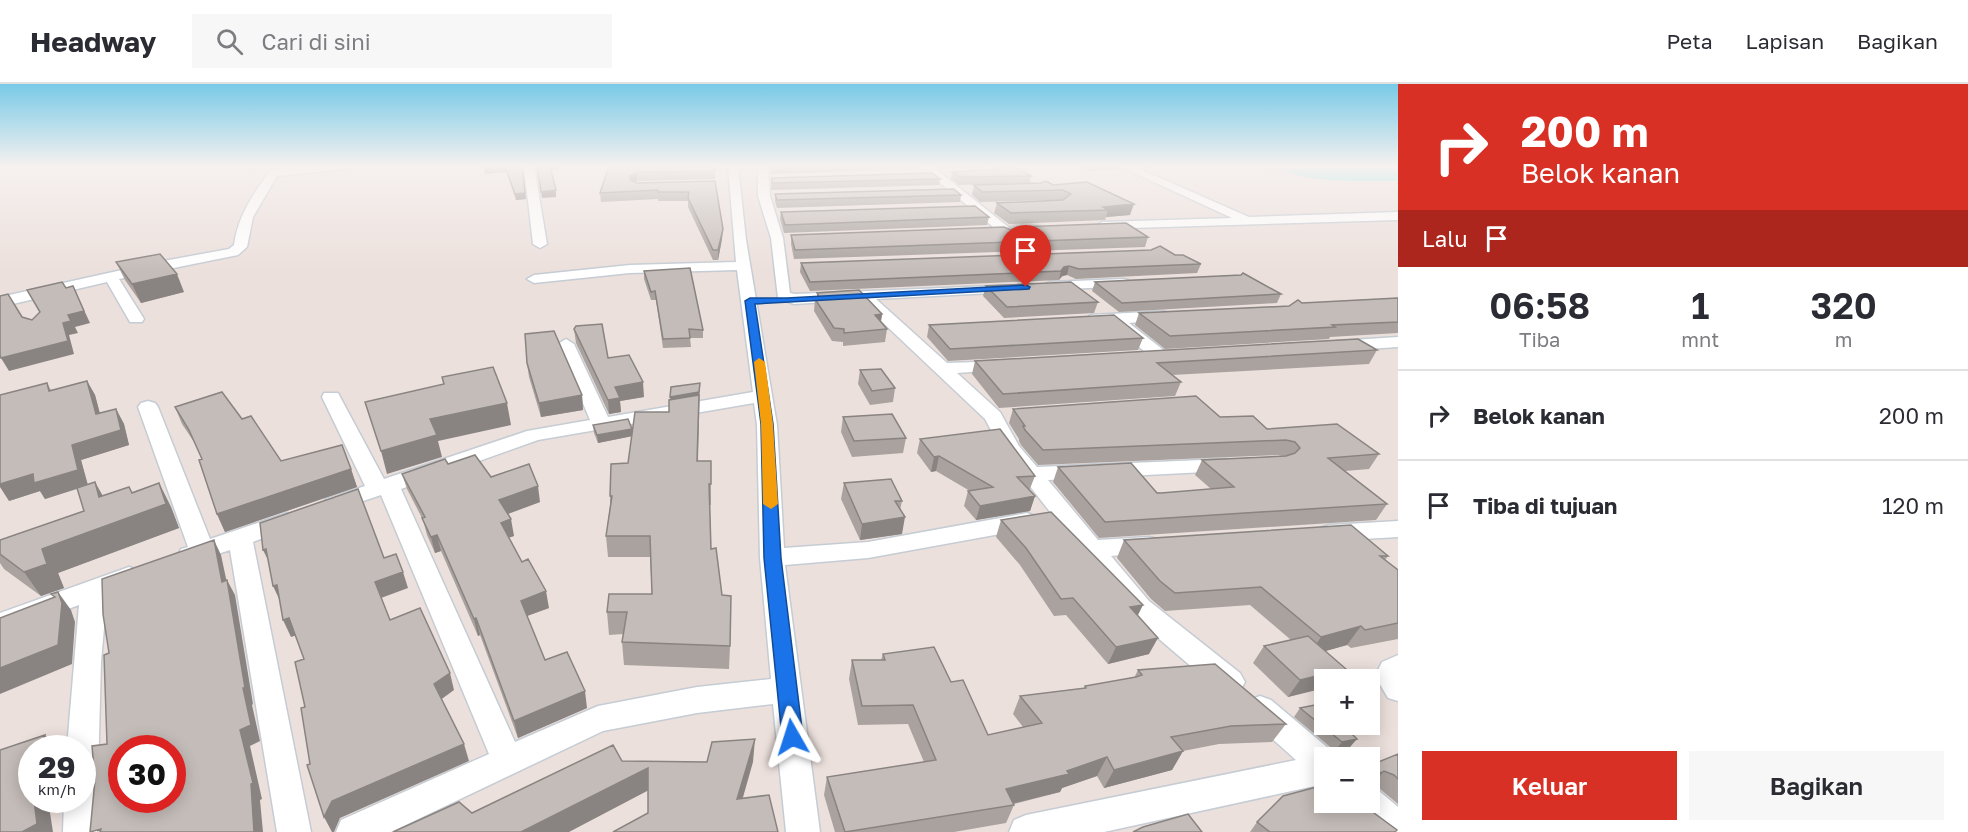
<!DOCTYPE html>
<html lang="id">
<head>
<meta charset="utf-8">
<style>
  :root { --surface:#fff; --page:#f7f7f7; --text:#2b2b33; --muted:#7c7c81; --line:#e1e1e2; --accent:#d93025 }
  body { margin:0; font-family:"Golos Text",sans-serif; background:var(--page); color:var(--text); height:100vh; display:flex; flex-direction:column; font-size:22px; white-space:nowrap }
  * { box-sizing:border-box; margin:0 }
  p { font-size:20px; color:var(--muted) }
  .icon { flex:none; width:33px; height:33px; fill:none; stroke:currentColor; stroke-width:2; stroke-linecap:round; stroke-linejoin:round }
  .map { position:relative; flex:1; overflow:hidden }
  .drawer { display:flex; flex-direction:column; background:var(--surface); width:570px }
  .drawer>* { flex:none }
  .hud { background:#d93025; color:#fff; overflow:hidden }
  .buttons { position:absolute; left:1314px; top:585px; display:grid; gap:12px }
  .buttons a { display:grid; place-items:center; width:66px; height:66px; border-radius:0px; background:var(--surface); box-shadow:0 3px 15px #0003; font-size:30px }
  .speed { position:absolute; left:18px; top:651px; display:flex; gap:12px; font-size:30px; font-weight:700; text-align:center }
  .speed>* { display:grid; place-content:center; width:78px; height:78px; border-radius:50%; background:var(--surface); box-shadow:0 3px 15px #0003; line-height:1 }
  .speed small { font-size:15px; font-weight:400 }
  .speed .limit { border:9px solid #d22; background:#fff; color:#111 }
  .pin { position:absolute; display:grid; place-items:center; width:51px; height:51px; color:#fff; margin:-62px -26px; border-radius:50% 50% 50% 0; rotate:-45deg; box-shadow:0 0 6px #0007 }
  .pin .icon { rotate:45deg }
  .me { position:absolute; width:66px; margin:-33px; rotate:354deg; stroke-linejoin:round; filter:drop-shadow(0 0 4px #0008) }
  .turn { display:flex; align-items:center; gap:21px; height:126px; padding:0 24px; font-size:27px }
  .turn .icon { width:78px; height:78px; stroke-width:2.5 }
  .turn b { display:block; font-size:42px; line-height:51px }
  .then { display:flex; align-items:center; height:57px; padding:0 24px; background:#0003; gap:12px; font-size:22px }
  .eta { display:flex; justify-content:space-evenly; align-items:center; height:102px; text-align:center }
  .eta b { font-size:36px; font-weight:600; line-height:42px }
  .action { display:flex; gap:12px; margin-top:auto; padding:12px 24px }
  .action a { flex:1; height:69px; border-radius:0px; background:var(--accent); color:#fff; font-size:24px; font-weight:600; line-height:69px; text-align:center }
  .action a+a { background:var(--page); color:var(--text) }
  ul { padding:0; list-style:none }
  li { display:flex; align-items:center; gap:18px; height:90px; padding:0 24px; border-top:2px solid var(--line) }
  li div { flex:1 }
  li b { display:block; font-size:22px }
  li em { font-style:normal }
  header { display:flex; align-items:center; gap:36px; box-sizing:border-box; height:84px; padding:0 30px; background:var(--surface); border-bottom:2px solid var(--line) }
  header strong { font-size:28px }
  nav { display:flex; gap:33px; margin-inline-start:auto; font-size:21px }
  .search { width:420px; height:54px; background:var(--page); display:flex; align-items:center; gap:15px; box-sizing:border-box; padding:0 21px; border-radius:0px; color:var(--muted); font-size:22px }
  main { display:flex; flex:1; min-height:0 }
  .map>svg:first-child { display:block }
</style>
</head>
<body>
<header>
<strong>Headway</strong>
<div class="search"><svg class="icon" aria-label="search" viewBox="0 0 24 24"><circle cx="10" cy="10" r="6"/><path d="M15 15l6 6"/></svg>Cari di sini</div>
<nav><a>Peta</a><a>Lapisan</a><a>Bagikan</a></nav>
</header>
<main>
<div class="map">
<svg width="1398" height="748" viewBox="0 0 1398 748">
  <rect width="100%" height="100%" fill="#ece0dc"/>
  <path fill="#72ebe6" d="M1272 82H1398V97C1353 96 1314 101 1272 82Z"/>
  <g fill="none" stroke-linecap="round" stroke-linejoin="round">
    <g stroke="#c5ccd3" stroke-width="3">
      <path id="street" d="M310 82H349L344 85 277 92 253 133 247 163 238 171 119 195 144 235 142 238H130L107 198 0 223V213L158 178 229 165 234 161C238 132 253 110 270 87Z
        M524 82H534L547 160 540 164 533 160Z
        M728 82H738L746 156 777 341 784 464 868 458 1027 429 1035 432 1039 437 1035 442 1027 445 868 474 785 481 820 748H786L773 620 697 629 603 647 391 748H336L341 736 489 670 381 411 334 427 326 425 323 420 326 415 365 402 322 313 324 309H338L384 395 527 347 590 336 558 260 566 255 574 260 608 333 753 308 737 186 630 189 534 199 527 195 534 191 630 181 736 178ZM754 319 757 341 760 474 771 595 697 603 598 622 515 658 401 405 538 356Z
        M758 82H768L770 112 783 154 790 209 795 210 1017 201 1019 204 1012 208 876 215 947 279 1007 277 1010 281 1007 285 1001 286 957 289 1000 328 1019 362 1037 383 1225 375 1233 376 1236 381 1233 386 1225 387 1048 396 1098 456 1149 453 1158 455 1161 461 1158 467 1111 472 1149 517 1240 589 1245 598 1240 607 1230 610 1220 607 1131 531 1003 368 985 335 859 216 794 220 778 214 771 154 758 112Z
        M920 82H932L1062 186 1064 189 1062 192H1052Z
        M1119 82H1133L1249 133 1398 128V136L1098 145 1096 142 1102 138 1232 134Z
        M1123 195 1128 196 1130 199 1128 202 1049 206 1042 202 1049 198Z
        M1164 227 1172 232 1170 235 1129 239 1166 268 1169 272 1166 276H1154L1113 240 1091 241 1083 236 1091 231Z
        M1398 253V263L1337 267 1329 262 1337 257Z
        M148 317 155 319 158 323 210 455 287 429 295 432 299 437 295 442 253 458 311 748H277L230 466 190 479 181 477 178 471 181 465 188 463 138 323 141 319Z
        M1398 437V453L1330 457 1322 455 1318 449 1322 443 1330 441Z
        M129 483 138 486 142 492 138 498 107 510 101 578 98 691 94 702 89 703 93 705 98 716 97 748H63L64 716H82V664H67L79 521 0 550V529Z
        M1398 571V617L1388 614 1375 592 1382 578Z
        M1260 612 1271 616 1335 670 1337 674H1324V700L1104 748H1009L1014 736 1026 731 1296 676 1249 634 1245 625 1249 616Z
        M1370 703 1379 707 1398 723V748H1375L1355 729 1350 718H1370Z"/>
    </g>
    <use href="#street" fill="#fff" fill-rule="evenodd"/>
  </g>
  <path fill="#a9a29e" d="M522 82 526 115 516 116 506 88 485 90 484 84Z
    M609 82H715V95L637 97 635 98 637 99 715 97 722 155 718 176H713L688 123V117H658V115L601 118 600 109Z
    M770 82H920V85L771 90V85Z
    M935 82H1014L1031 92 1030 99 959 101 951 95 952 88 995 85 991 83 938 85Z
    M1080 82H1122L1121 85 1089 87Z
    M1139 82H1165L1143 84Z
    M772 94 940 95 939 101 771 106Z
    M974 101H1053L1130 131 1106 133 1105 136 1009 140 994 129 997 119 1060 116 980 118 972 111Z
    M775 110 961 111 960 118 777 124 775 117Z
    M781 128 989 133 987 141 784 149 780 135Z
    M1011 146 1148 153 1145 163 794 175 791 160V151Z
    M1175 171 1201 180 1197 189 1076 195 1067 191 1062 192 1059 196 810 207 800 188 801 179Z
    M116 178 184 208 141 219 125 196Z
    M644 187 703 246V254H690L691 263 663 264 656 216H651L644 195Z
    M1095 198 1281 210 1277 219 1119 228 1092 207Z
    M986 202 1098 218 1094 229 1004 234 983 212Z
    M817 209 882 230 881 238 887 245 885 258 843 262V258L832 257 814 227 815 215 817 214Z
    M1398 214V249L1330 253 1329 255 1165 265 1135 241 1139 229 1289 222 1302 219Z
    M929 241 1143 254 1138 266 948 277 927 253Z
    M574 245 608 274 644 313 620 317 621 328 609 330 576 259Z
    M1377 266 1369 280 1172 291 1181 298 1175 312 999 324 972 290 975 277Z
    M527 279 582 311 583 326 541 333 529 293Z
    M860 286 895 304 893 318 870 321 858 300Z
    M87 297 95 311 100 330 116 325 124 340 129 361 81 376 87 401 103 412 129 403 132 408 159 399 171 423 179 444 58 489 64 504 41 512 4 485 0 479V456L84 427 77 405 45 415 40 407 9 417 47 299 51 306Z
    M700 299 698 377H711V421H710L711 465 722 511 730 562 729 585 624 581 622 558 623 550 609 551 607 528 652 510 650 473H608L606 452 610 422V412L628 379 632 352 598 359 594 349 593 341 632 345 669 328 671 316Z
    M175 323 242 335 281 377 351 385 357 403 225 448 217 430 202 375 196 361 182 340Z
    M1013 325 1220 333 1379 370 1369 385 1345 387 1387 420 1376 436 1099 454 1053 398 1058 383 1161 409 1211 405 1195 391 1202 376 1283 372 1278 371 1038 381 1021 361 1019 357V355L1009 339Z
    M843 333 906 354 903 369 852 373 841 348Z
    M920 355 1035 392 1029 407 1035 412 1030 427 976 436 964 422 968 407H970L936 387 931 388 917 369Z
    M448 380 491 393 540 418 508 430 514 452 509 453 522 478 549 524 527 532 545 576 587 624 518 654 480 551 478 552 441 467 435 469 427 451 423 436 407 405 402 390Z
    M844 399 902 417 900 426 902 450 860 456 841 415Z
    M1001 436 1138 532 1149 570 1108 580 1066 531 1054 532 1020 481 996 453Z
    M1124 456 1388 472 1385 476 1398 486V555L1351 564 1347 561 1325 567 1324 604 1288 613 1253 579 1264 562 1291 556 1250 521 1165 527 1151 515 1117 474Z
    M883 570 951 598 988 651 1023 643 1013 630 1020 612 1084 604 1085 602 1134 594 1138 586 1286 640 1272 658 1219 660 1183 667 1172 686 1104 704 1097 692 1062 704 1060 708 1014 720V721L1006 739 954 748H835L824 711 827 693 924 678 908 640 858 641 849 595 852 576H881Z
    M1300 624 1350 663 1335 667 1294 633Z
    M1398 670V720L1380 705 1371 701 1370 702V682L1371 681Z
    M1257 738 1395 748H1250Z"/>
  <path fill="#898481" d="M505 82 506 88 485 90 484 84Z
    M522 82 526 115 516 116 515 110Z
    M550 82H558V86H551Z
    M637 88V97L631 100 630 92Z
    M556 106V113L542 114 541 108Z
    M1134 120 1130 131 1106 133 1108 126 1103 123Z
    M723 145 722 155 718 176V166Z
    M1069 182 1067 191 1062 192 1059 196 1061 187 1064 183Z
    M177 190 184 208 141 219 132 200Z
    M73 202 90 239 75 243 78 249 69 251 74 270 9 287 1 274 63 239 68 231Z
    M882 230 880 242 875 231Z
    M87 297 95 311 104 345 96 330Z
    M643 298 644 313 620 317 621 328 609 330 608 316 615 303Z
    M699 308V315L697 398 671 320 670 313Z
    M582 311 583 326 541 333 539 319Z
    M507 319 511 341 438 357 442 373 387 390 381 367 430 335Z
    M116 325 124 340 129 361 81 376 88 401 45 415 40 407 9 417 0 403V400L72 361Z
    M632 345 633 352 598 359 597 351Z
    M939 372 936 387 931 388 934 373Z
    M351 385 357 403 225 448 217 430Z
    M95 398 108 421 99 413Z
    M159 399 171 423 179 444 58 489 64 504 41 512 24 488 42 465 132 409 129 403 143 429Z
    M538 402 540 418 502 432 499 416Z
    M1035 412 1030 427 976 436 980 422Z
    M905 433 902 450 860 456 862 440Z
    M511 435 514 452 505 455 501 439Z
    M437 451 441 467 435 469 431 453Z
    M214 456 221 471 230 513 222 498Z
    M266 465 271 482 263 466Z
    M403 488 408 504 381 514 375 498Z
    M227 496 235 511 253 620 252 621 260 657 250 662 262 715 260 716 263 748H254L240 646 243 604Z
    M277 501 281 519 273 502Z
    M546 507 549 524 524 533 521 517Z
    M58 508 71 526 75 538 72 580 0 610V584Z
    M1143 521 1135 537 1130 523Z
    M289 534 297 551 291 553 283 536Z
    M476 534 480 551 478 552 474 535Z
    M1361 542 1347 561 1308 572 1321 553Z
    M1158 554 1149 570 1108 580 1116 563Z
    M1346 585 1338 596H1324V604L1288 613 1300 596Z
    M450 589 454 606 439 617 434 600Z
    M585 607 587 624 518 654 514 637Z
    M45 651 56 664H42Z
    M755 655 753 678 736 738 737 715Z
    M1357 655 1350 663 1335 667 1342 658Z
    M464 660 469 677 340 734 334 748H332L324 733 332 717Z
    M1183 667 1172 686 1104 704 1114 686Z
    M1107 673 1097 692 1062 704 1060 708 999 723 1006 705 1067 687Z
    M648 684 649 706 569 748H521Z
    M1384 687 1371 701 1370 702 1381 689Z
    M34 716H48L53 748H22Z"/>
  <path fill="#c4bcb8" stroke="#898481" stroke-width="1.5" fill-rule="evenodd" d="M485 82H522L525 109 515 110 505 82 484 84Z
    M537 82H550L556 106 541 108Z
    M609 82H715V87L637 88 630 92V96L637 99 715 97 723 145 718 166H713L688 114 689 108H658V106L600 109Z
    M998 82H1014L1031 92 960 93 952 88 997 85Z
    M932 89 940 95 772 99V94Z
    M1046 97 1053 101 1087 98 1134 120 1103 123 1108 126 1011 129 997 119 1063 116 1071 110 1063 106 982 108 974 101 1041 99Z
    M954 105 961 111 777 116 775 110Z
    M975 122 989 133 785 141 781 128Z
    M1126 139 1148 153 795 166 791 151 1004 143 1011 146 1017 143Z
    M1160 162 1175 171H1183L1201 180 1079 185 1069 182 1064 183 1061 187 810 198 801 179 1151 166Z
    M160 170 177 190 132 200 116 178Z
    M690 184 703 246 689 245 690 254 663 255 655 207 651 208 644 187Z
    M1243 189 1281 210 1122 219 1095 198 1241 191Z
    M62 198 66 204 73 202 84 227 68 231 71 237 63 239 68 257 1 274 0 271V212L8 210 22 233 32 236 40 228 27 206Z
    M1071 198 1098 218 1007 223 986 202Z
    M859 206 882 230 875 231 887 245 844 249V245L834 244 815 215 820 214 817 209Z
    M1398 214V238L1332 241 1335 243 1170 252 1139 229 1289 222 1298 216 1302 219Z
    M1114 231 1143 254 950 265 929 241Z
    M602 240 608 274 629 271 643 298 615 303 620 314 608 316 574 245 576 242Z
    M554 247 582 311 539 319 527 279 525 250Z
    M1358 255 1377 266 1157 279 1181 298 1003 310 975 277Z
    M493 283 507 319 430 335 437 351 381 367 365 318 444 300 442 293Z
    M881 285 895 304 872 307 860 286Z
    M87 297 96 330 116 325 121 346 72 361 78 386 34 399 33 390 0 400V311L47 299 49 307Z
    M700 299 699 308 670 313 671 303Z
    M222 308 242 335 251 332 281 377 342 361 351 385 217 430 199 376 202 375 189 346 175 323Z
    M699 311 697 377H711V400H709L711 465 716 464 722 511 731 512 730 562 622 558 627 528H607L609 510H652L650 452H606L612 412H610L611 380 628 379 635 328H669V316Z
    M1196 312 1220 333 1253 332 1267 345 1337 340 1379 370 1328 374 1387 420 1105 438 1058 383 1131 379 1157 409H1161L1234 403 1202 376 1286 372 1295 369 1300 364 1295 358 1286 356 1043 366 1025 346 1023 342H1025L1013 325Z
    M892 330 906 354 854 357 843 333Z
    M628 335 632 345 597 351 593 341Z
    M1000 345 1035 392 1017 393 1035 412 980 422 968 407 993 403 939 372 934 373 920 355Z
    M475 371 491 393 529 380 538 402 499 416 511 435 501 439 522 478 528 475 546 507 521 517 545 576 567 568 585 607 514 637 476 534 474 535 437 451 431 453 422 434 425 433 402 390 445 375 448 380Z
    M891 395 902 417H895L905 433 862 440 844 399Z
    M95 398 99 413 129 403 132 409 159 399 166 420 42 465 47 480 24 488 0 470V456L84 427 77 404Z
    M358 405 384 474 396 470 403 488 375 498 390 536 420 524 450 589 434 600 464 660 332 717 324 733 307 681 310 680 301 624 305 623 295 578 304 575 289 534 283 536 277 501 273 502 266 465 263 466 260 439Z
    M1051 428 1143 521 1130 523 1158 554 1116 563 1073 514 1061 515 1026 464 1001 436Z
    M1351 441 1388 472H1380L1398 486V539L1365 546 1361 542 1321 553 1261 503 1175 509 1160 497 1124 456Z
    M214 456 222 498 227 496 245 604H243L251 641 240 646 253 699 251 700 254 748H100L101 745 90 748 95 696 92 662 107 660 104 571 109 569 103 530 102 495ZM122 664H172V716H122Z
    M58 508 62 519 58 561 0 584V534L55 513 51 510Z
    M1308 552 1346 585 1300 596 1264 562Z
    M934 563 951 598 963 596 988 651 1042 639 1020 612 1086 604 1085 602 1136 593 1142 591 1138 586 1215 580 1286 640 1231 642 1171 653 1183 667 1114 686 1107 673 1067 687 1069 690 1006 705 1014 721 845 748 827 693 936 676 913 621 862 622 852 576H885L883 570Z
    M1320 620 1324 624V640H1342L1357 655 1342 658 1300 624Z
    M45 651 42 664H32V694H30L32 702V716H34L37 740 22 748H0V666Z
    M755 655 737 715 769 711 778 748H613L648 729V684L521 748H393L459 718 472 729 613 661 622 677 707 678 712 658Z
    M1398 670V695L1394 691 1384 687 1381 689 1371 681Z
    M1324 701V718H1359L1397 746 1395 748H1270L1257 738 1283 712Z
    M1188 730 1202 748H1133L1143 743Z"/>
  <linearGradient id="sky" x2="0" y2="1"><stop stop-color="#79cae7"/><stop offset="0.44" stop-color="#f6f1ef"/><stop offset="1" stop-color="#f6f1ef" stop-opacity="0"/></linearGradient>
  <rect width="1398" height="187" fill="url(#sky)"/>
  <path fill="#1a73e8" stroke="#114b97" stroke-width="1.5" d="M1026 201 1030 203 1029 205 755 220 773 340 781 474 803 653 800 660 792 662 785 660 782 653 764 474 761 340 745 217 750 214H787Z"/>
  <path fill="#f59e0b" d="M759 274 765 278 773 340 778 420 771 425 763 420 761 340 754 278Z"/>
</svg>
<div class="buttons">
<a>+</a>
<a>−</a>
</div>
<div class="speed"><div>29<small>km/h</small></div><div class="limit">30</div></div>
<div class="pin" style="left:1026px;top:203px;background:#d93025"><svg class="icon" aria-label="arrive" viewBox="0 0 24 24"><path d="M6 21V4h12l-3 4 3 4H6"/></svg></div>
<svg class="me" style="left:792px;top:653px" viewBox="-20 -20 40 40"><path d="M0-17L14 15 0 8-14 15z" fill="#1a73e8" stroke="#fff" stroke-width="4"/></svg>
</div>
<section class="drawer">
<div class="hud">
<div class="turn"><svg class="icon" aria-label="right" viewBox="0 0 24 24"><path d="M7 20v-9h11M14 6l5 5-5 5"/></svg><div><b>200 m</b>Belok kanan</div></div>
<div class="then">Lalu<svg class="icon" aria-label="arrive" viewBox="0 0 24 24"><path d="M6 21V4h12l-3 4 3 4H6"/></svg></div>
</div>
<div class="eta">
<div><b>06:58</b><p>Tiba</p></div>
<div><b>1</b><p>mnt</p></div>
<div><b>320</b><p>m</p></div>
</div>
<ul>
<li><svg class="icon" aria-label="right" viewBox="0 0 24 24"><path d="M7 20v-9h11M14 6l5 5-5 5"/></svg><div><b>Belok kanan</b></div><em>200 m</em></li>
<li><svg class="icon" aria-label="arrive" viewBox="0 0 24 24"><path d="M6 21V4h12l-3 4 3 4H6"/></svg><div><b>Tiba di tujuan</b></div><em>120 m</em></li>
</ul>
<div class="action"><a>Keluar</a><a>Bagikan</a></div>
</section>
</main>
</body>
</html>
